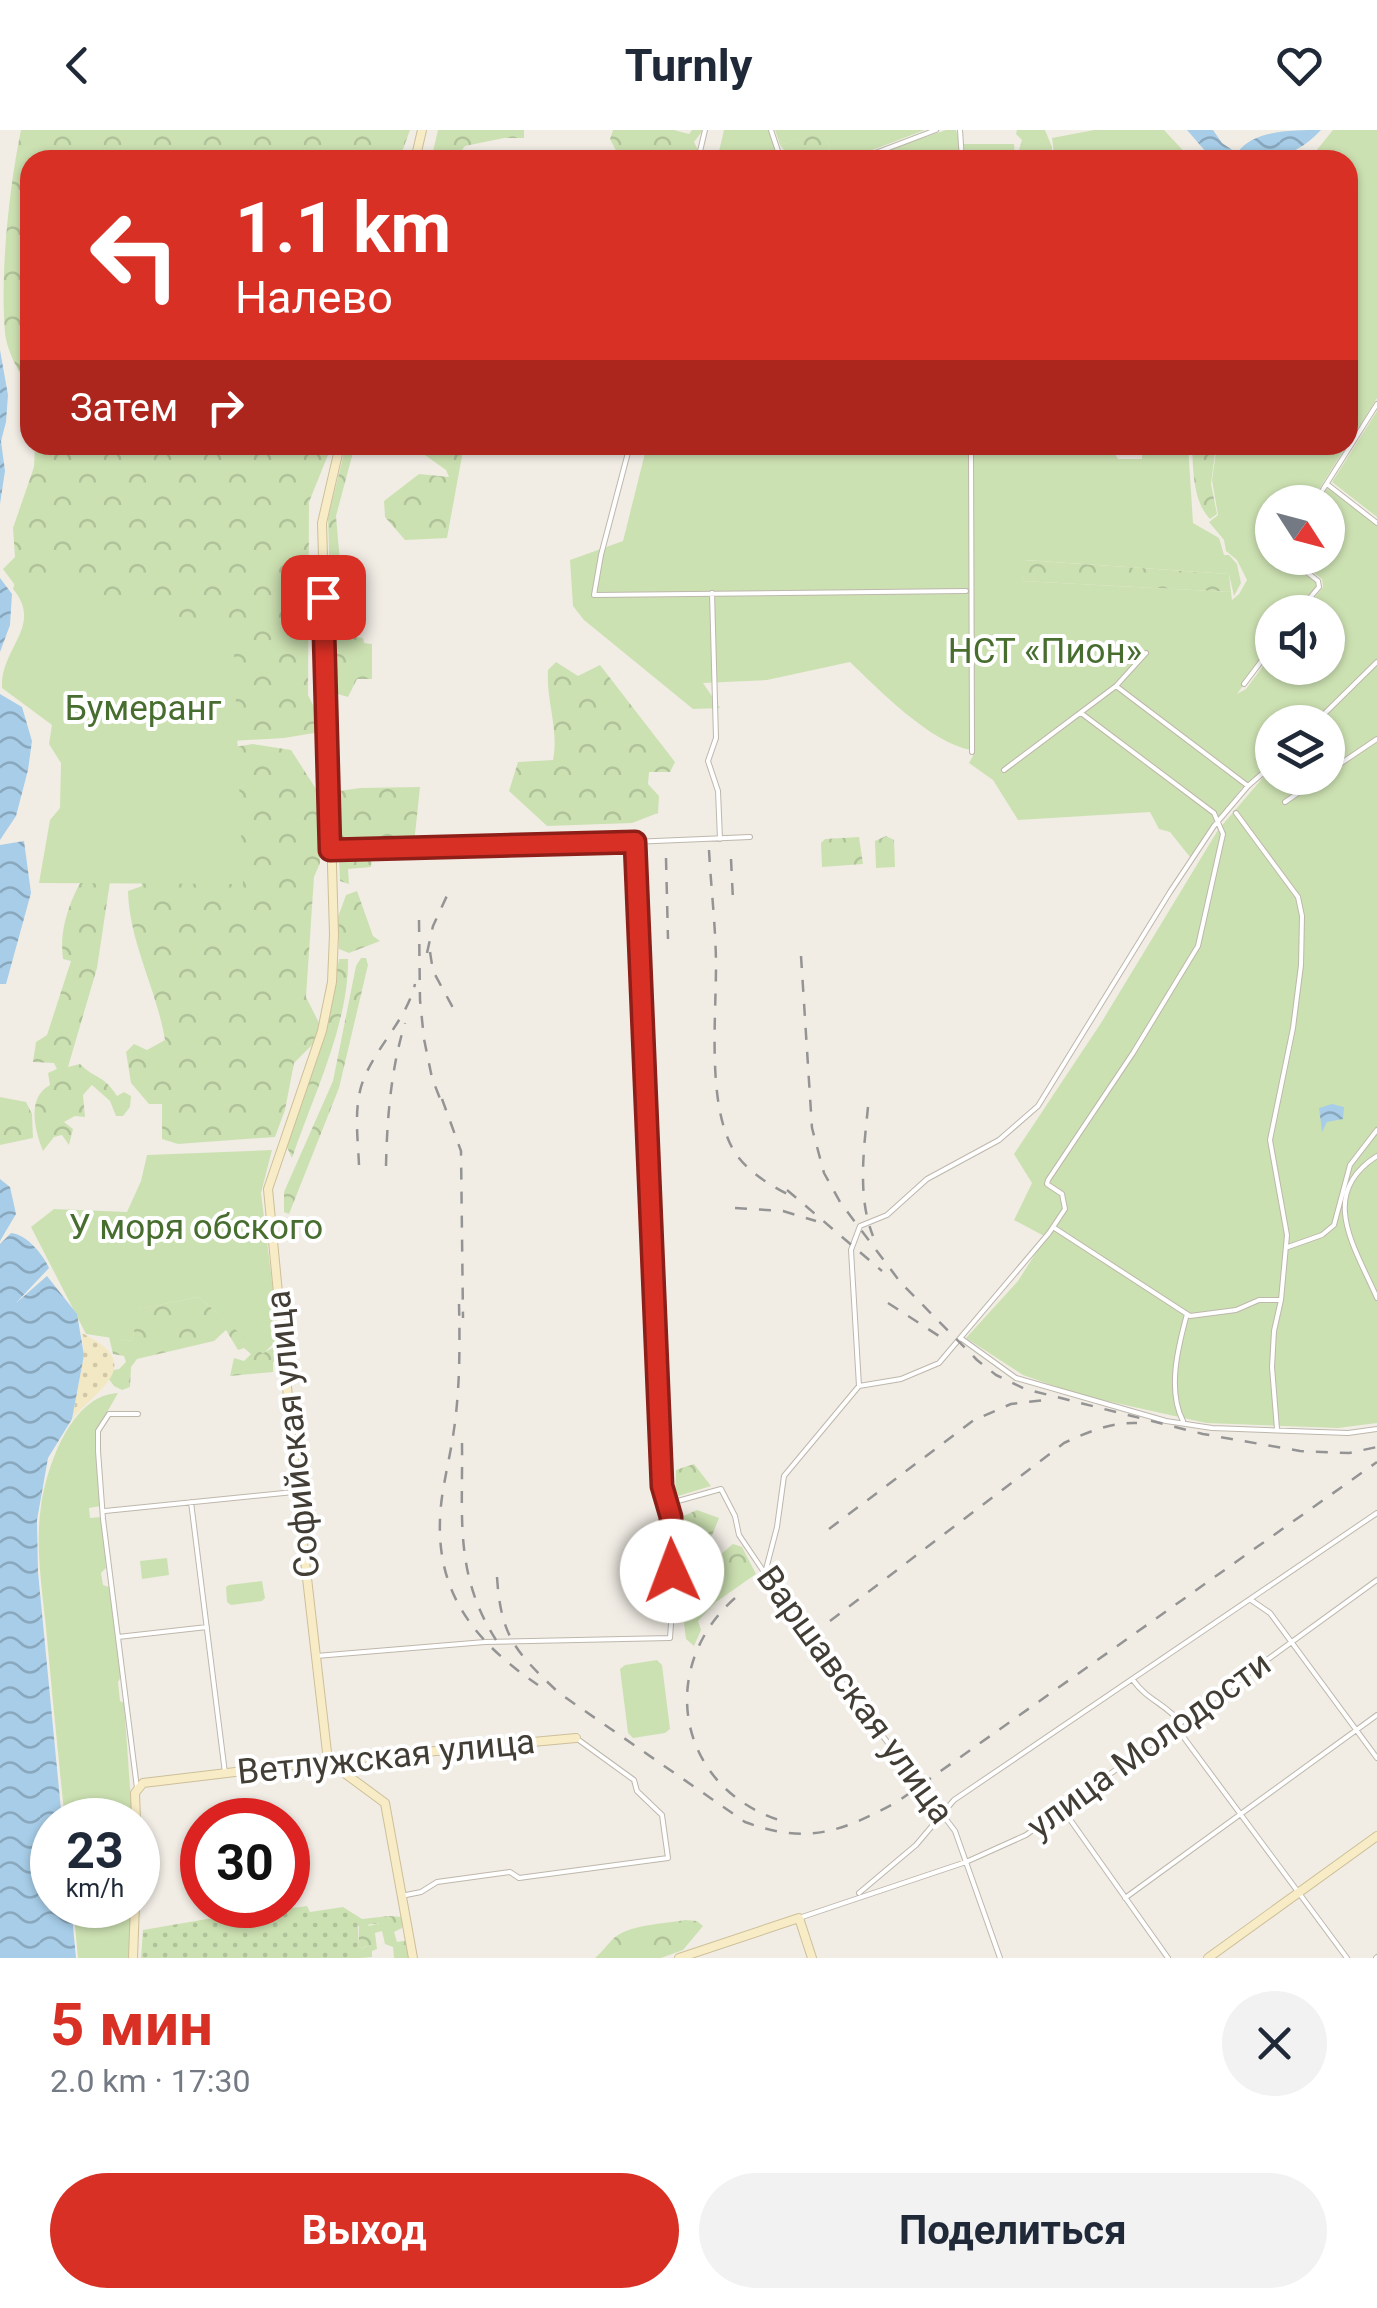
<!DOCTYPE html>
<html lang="ru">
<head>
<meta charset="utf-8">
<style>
  :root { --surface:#fff; --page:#f2f2f3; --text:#1f2937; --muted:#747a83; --accent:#d93025 }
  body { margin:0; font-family:Roboto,sans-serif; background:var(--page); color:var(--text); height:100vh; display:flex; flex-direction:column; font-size:38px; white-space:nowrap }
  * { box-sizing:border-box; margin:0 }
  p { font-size:32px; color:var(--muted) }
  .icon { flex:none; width:55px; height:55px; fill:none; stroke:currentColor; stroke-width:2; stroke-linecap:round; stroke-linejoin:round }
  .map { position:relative; height:1828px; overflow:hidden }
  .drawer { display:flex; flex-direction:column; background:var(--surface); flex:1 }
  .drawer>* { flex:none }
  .banner { position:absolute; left:20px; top:20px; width:1338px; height:305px; border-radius:30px; box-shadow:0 2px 8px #0004; background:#d93025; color:#fff; overflow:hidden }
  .needle { width:65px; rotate:126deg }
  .tools { position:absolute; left:1255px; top:355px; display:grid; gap:20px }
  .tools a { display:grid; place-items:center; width:90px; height:90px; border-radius:50%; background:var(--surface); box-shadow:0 2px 8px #0004; font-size:50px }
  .speed { position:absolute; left:30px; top:1668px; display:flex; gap:20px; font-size:50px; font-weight:700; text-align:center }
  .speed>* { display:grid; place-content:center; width:130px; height:130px; border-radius:50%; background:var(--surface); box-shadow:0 2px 8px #0004; line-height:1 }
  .speed small { font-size:25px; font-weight:400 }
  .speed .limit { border:15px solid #d22; background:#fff; color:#111 }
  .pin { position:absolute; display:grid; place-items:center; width:85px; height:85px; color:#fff; margin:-42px; border-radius:20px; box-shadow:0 5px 15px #0006 }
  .me { position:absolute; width:110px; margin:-55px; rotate:358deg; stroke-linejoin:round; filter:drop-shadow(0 0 8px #0008) }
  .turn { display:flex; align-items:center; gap:35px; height:210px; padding:0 50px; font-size:45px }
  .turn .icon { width:130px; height:130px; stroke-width:2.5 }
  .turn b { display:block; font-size:70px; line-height:85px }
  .then { display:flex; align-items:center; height:95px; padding:0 50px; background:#0003; gap:20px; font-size:38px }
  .round { display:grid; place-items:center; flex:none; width:105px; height:105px; border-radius:52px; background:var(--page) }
  .summary { display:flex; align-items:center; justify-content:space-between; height:170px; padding:0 50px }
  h1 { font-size:60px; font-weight:700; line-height:75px; color:var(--accent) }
  .primary-button { display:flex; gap:20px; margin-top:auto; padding:20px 50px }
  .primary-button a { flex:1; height:115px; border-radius:60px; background:var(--accent); color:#fff; font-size:40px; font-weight:700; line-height:115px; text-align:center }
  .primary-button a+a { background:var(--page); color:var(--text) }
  header { display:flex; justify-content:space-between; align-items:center; height:130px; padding:0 50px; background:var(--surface); font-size:45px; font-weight:700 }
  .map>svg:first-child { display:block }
</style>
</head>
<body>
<header><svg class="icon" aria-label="back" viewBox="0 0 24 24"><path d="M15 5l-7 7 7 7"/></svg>Turnly<svg class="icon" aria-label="heart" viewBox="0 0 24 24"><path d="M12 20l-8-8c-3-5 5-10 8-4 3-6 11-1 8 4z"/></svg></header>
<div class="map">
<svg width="1377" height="1828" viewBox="0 0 1377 1828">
  <defs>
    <pattern id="grass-dots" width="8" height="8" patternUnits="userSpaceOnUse" patternTransform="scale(2.5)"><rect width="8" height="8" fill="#cce1b2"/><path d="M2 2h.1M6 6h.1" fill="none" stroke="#b0c29a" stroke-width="1.8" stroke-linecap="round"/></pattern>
    <pattern id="forest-crowns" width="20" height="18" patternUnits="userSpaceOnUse" patternTransform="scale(2.5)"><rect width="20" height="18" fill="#cce1b2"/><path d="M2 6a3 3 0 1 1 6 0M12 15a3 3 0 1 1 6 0" fill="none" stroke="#b0c29a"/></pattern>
    <pattern id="sand-dots" width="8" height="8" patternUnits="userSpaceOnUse" patternTransform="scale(2.5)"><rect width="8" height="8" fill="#f2e8c4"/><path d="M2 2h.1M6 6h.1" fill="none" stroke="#d1c8a9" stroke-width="1.8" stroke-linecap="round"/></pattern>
    <pattern id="water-waves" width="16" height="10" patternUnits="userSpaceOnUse" patternTransform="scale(2.5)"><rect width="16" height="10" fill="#a7cde8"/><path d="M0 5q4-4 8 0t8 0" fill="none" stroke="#8aa8bd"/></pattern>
  </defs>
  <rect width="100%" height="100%" fill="#f1ede5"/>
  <path fill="url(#grass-dots)" d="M307 1776 310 1782 343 1777 362 1789 389 1786 388 1792 358 1796 359 1818 367 1816 361 1820V1828H141L143 1800 230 1785 231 1791 238 1785Z"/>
  <path fill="url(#forest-crowns)" d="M21 0H410L399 30H30V260C20 244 7 222 5 203 0 143 9 58 21 0Z
    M438 0H524V8H504L465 16 454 30H431Z
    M613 0H674L689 4 692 0H703L694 12 698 20 696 30H621L610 9Z
    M823 0 830 18 815 30H792L780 15Z
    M1017 0H1045L1052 17 1051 30H1016L1022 10 1016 4Z
    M35 315H332L309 372 308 565 326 601 284 608 214 612 74 535 3 439 15 427 13 398 34 337Z
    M346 315H355L336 386 342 455 330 456 328 388Z
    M421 315H464L447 408 405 410 385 387 384 371 419 344 449 347 446 340 422 323Z
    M1192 315H1216L1211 354 1217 384 1210 389C1193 372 1193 338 1192 315Z
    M1024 430 1229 444 1231 462 1022 451Z
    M348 506 363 508 364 513 372 514V549H357L348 567 334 563 333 508Z
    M556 532 578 546 600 535 675 632 670 642H649L648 654 659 666 658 683 632 693 547 696 509 661 518 632 553 630C559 599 546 571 548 540Z
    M253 614 291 620 318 662 320 733 314 747 306 867 324 903 294 933 285 980 275 1007 178 1014 162 1009V974H149L131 953 126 922 134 914 147 920 165 910C157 860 129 812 128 761L142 756 137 699 110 752 97 838 68 937 80 934C95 949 104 945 117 966L124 962 131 966 130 977 123 986H116L110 971 92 955 83 965 85 987 75 986 64 992 73 999 69 1015 62 1005 54 1007 43 1021C34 999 27 967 50 955L48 943 57 939 54 933 33 932 36 912 47 905 71 831 63 829C53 756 134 680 178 626Z
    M420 657 414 714 342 715 339 661 360 658Z
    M886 706 894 710 895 737 876 738 875 711Z
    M859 707 863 734 822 737 821 713 825 709Z
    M353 726H372L371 737 348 739 349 754 340 751 339 730Z
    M357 761 373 806 380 811 349 823 339 819 338 787 346 765Z
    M361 828H366L368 835 339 958 289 1084 284 1082V1062L333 951 356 836Z
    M339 829H348C349 894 313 966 292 1028L285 1013 323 911Z
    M0 967 26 972 32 984 33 1008 0 1015Z
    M199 1167 263 1223 284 1212 273 1233V1242L230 1246 234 1228 244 1231 251 1224 244 1218 238 1220 226 1200 214 1211 137 1229 131 1237 130 1257 122 1260 114 1256 106 1245 108 1241 119 1239 126 1232 124 1226 113 1224 109 1207 132 1211 138 1179Z
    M694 1334 711 1356 675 1367 676 1340Z
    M697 1380 719 1388 699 1438 689 1451 677 1444V1389Z
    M733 1414 742 1417 756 1444 716 1472 698 1491 701 1500 694 1516 686 1509 683 1485 709 1448 708 1435Z
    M389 1786 402 1787V1798L394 1802 397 1812 409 1810 412 1828H394L393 1817 385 1814 382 1801 375 1803 377 1819 372 1821V1827L361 1828V1820L367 1816 359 1818V1790H365L369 1796 387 1791Z
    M685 1790 697 1791 703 1796 683 1820 661 1828H595C602 1822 606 1816 612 1810 627 1794 665 1794 685 1790Z"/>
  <path fill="url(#sand-dots)" d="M82 1203C145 1234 102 1256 72 1289L84 1225Z"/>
  <path fill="#cce1b2" d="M724 0H771L778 30H717Z
    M775 0H925L846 30H815L830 18 823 1 780 15Z
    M946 0H956L960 14H1014L1015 30H858Z
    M1094 0H1164L1192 30H1055L1052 8Z
    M1333 0H1377V268L1348 315V30H1290L1316 21Z
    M1377 281V387L1332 352Z
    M647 315H969L971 620C931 613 879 560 850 532L767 550 703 553 720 578 693 579 584 490 573 476 570 430 623 411Z
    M974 315H1110L1118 329H1142V315H1188L1193 393 1219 408 1224 425H1229L1237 434 1241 453 1234 466 1229 444 1025 430 1022 451 1231 462 1232 470 1239 464 1247 450 1237 430 1226 421 1224 410 1209 392 1218 385 1212 350 1217 315H1347L1311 372H1272V428H1285L1316 451 1317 457 1297 482H1272V515L1237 564 1246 559 1272 524V538H1328V482H1304L1323 457 1322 449 1294 428H1328V372H1318L1328 357 1377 395V529L1313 592H1272V632L1241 659 1190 727 1170 702 1159 699 1150 682 1018 690 993 650 969 633 973 626Z
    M43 445 111 471 233 499 243 754 39 753 50 690 60 678 61 633 49 614 52 595 2 558C0 518 44 496 13 459L16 449Z
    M1377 535V1293L1338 1298 1206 1293 1080 1265 1023 1245 966 1208 1018 1151 1046 1107 1014 1090 1032 1053 1014 1024 1101 893 1218 700 1272 637V648H1328V592H1318Z
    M272 1020 261 1063 279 1208 263 1224 199 1167 139 1179 132 1211 86 1204 31 1097 54 1079 127 1082 141 1051 147 1025Z
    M118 1263 97 1300 95 1310 101 1376 89 1378 90 1388 102 1387 106 1438 101 1443 103 1455 109 1457 121 1547 118 1552 120 1571 124 1573 132 1685 127 1690H65C58 1626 52 1562 46 1498 42 1458 35 1416 41 1376 47 1336 71 1265 118 1263Z
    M167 1428 169 1445 142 1449 140 1431Z
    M262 1451 265 1468 262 1471 231 1475 227 1472 226 1457 229 1455Z
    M657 1530 662 1535 670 1599 665 1603 633 1608 628 1603 620 1539 625 1535Z
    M73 1775H131L129 1828H78Z"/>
  <path fill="url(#water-waves)" d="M1187 0H1213L1222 13 1237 23C1253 0 1291 0 1321 0 1290 34 1256 30 1213 30Z
    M0 220 8 265 6 292 1 311 5 341 0 374Z
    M0 448 12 464 10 495 0 522Z
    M0 564 22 577 32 611 28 640 16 686 0 710Z
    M24 711 31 763 6 854H0V715Z
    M1332 974 1344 977 1343 989 1327 992 1322 1002 1319 978Z
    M0 1049 10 1057 16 1084 0 1111Z
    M11 1103C26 1104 43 1124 49 1138L16 1173 47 1146 77 1184 84 1225 72 1289 48 1328 37 1390 38 1442 62 1690H52V1775H71L76 1828H0V1114Z"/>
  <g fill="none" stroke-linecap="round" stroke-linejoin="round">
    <g stroke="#beb7ac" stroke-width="6">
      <path id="street" d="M771 0 781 30
        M960 0 962 30
        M698 30 705 0
        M857 30 936 0
        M630 315 601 425 594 465 966 461
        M971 315 972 622
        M1327 354 1377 393
        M1315 372 1377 274
        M1289 428 1318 451 1319 457 1298 482
        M712 463 716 608 708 631 718 661 720 709
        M1244 554 1272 517
        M1116 556 1248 656
        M1316 592 1377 532
        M1004 640 1116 556 1146 523
        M1328 642 1377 609
        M1285 672 1320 648
        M1236 683 1298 767 1302 786 1301 835 1293 898 1270 1010 1287 1105 1281 1170 1274 1201 1272 1237 1277 1299
        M335 720 467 719 750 707
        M1377 1026C1317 1064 1355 1117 1377 1168
        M1053 1097 1190 1186 1236 1180 1259 1170H1280
        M1288 1117 1322 1105 1334 1095 1350 1035 1377 1000
        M962 1209 1016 1248 1166 1291 1212 1298 1348 1303 1377 1299
        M859 1256 851 1120 860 1096 887 1085 927 1049 999 1010 1038 976 1170 762 1214 696 1248 656 1272 635
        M1183 1291C1167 1260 1178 1217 1187 1184
        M191 1372 225 1643
        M667 1374 721 1359 735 1386 739 1405 812 1513 955 1701 1000 1828
        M105 1381 294 1362
        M765 1443 777 1397 784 1346 859 1256 901 1249 939 1233 1049 1103 1065 1079 1062 1064 1047 1054 1048 1050 1133 923 1198 816 1223 704 1214 683 1081 583
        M1251 1470 1270 1483 1377 1628
        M118 1507 207 1497
        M316 1526 485 1512 670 1508C674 1457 676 1405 661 1356L635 712
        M1133 1550C1147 1570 1166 1574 1181 1593
        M1176 1597 1347 1828
        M137 1658 103 1389 98 1321V1301L109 1284H138
        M1064 1681 1168 1828
        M859 1763 916 1715 954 1670 1377 1383
        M401 1766 421 1762 437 1752 510 1742 519 1748 668 1728 662 1685 637 1661 634 1650 576 1608
        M1125 1768 1377 1585
        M799 1788 966 1732 1026 1705 1377 1450
        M1376 1828 1377 1827"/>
    </g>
    <g stroke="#ccbf99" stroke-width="10">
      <path id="secondary" d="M415 30 422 0
        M340 315 322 393 334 804 332 852 322 901 268 1059 297 1361 328 1631 385 1673 413 1828
        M136 1690 135 1663 143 1653 328 1631 576 1608
        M133 1828 135 1775
        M679 1828 799 1788 812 1828
        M1208 1828 1377 1706"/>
    </g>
    <use href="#street" stroke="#fff" stroke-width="4"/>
    <use href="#secondary" stroke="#f8ecc7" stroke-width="8"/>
    <path stroke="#949494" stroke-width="2.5" stroke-dasharray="12 12" stroke-linecap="butt" d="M709 720C711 759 716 798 716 837 716 889 707 976 734 1021 748 1043 773 1057 795 1068
      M666 728 668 809
      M731 729 733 770
      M419 790 420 870 424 909 432 948 444 979
      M430 822 433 841 458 887
      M427 823 433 796 451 757
      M801 826 812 998 824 1043 840 1072 901 1153 977 1230 996 1245 1025 1259 1203 1304 1300 1321 1349 1323 1377 1317
      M442 969 461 1021 463 1188
      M868 977C864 1018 857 1067 873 1106
      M359 1035C358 1010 354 982 361 957 372 920 406 892 415 854
      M386 1036C387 988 391 939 405 893
      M787 1060 882 1141
      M735 1078 783 1081 816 1091
      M888 1173 939 1206
      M459 1174C460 1216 460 1263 453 1306 450 1326 445 1346 442 1367 430 1455 469 1508 538 1555
      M462 1313C463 1388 454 1444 496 1510
      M829 1399 974 1290 1011 1274 1045 1270
      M497 1447C501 1508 516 1522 559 1563L745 1692C807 1715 841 1702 897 1672L1377 1332
      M735 1468C655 1539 678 1659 782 1691
      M830 1491 1064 1313C1088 1302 1111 1292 1137 1293"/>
  </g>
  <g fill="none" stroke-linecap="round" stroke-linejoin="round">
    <g stroke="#8d1f18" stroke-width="25">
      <path id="route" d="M323 467 330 720 635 712 662 1356 671 1387 672 1441"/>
    </g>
    <use href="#route" stroke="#d93025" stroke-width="18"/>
  </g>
  <g text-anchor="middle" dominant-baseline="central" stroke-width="8" stroke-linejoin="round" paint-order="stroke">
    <g font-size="35" fill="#476d2f" stroke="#fff">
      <text x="1045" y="521">НСТ «Пион»</text>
      <text x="143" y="578">Бумеранг</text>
      <text x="196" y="1097">У моря обского</text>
    </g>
    <g font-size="35" fill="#423d35" stroke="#fff">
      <text transform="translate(293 1304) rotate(-96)">Софийская улица</text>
      <text transform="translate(855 1565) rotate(54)">Варшавская улица</text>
      <text transform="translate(1149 1615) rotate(-36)">улица Молодости</text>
      <text transform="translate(386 1627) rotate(-6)">Ветлужская улица</text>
    </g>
  </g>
</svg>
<div class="tools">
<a><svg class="needle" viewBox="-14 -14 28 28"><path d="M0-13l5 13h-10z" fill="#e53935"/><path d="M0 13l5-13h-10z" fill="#747a83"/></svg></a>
<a><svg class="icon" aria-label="sound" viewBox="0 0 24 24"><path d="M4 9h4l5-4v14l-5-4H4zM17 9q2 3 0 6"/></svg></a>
<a><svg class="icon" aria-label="layers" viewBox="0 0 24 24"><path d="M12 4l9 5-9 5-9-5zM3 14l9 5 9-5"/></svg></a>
</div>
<div class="speed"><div>23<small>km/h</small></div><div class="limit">30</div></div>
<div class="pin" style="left:323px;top:467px;background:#d93025"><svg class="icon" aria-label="arrive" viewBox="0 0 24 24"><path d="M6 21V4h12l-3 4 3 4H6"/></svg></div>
<svg class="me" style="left:672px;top:1441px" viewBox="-20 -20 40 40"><circle r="19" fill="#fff"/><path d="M0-13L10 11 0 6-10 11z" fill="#d93025"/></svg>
<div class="banner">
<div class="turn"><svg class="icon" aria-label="left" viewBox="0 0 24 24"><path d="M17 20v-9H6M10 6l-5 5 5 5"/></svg><div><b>1.1 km</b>Налево</div></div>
<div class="then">Затем<svg class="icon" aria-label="right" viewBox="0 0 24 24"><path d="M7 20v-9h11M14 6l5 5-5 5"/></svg></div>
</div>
</div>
<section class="drawer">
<div class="summary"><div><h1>5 мин</h1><p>2.0 km · 17:30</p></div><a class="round"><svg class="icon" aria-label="close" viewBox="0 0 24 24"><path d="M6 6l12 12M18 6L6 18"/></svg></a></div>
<div class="primary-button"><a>Выход</a><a>Поделиться</a></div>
</section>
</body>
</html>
